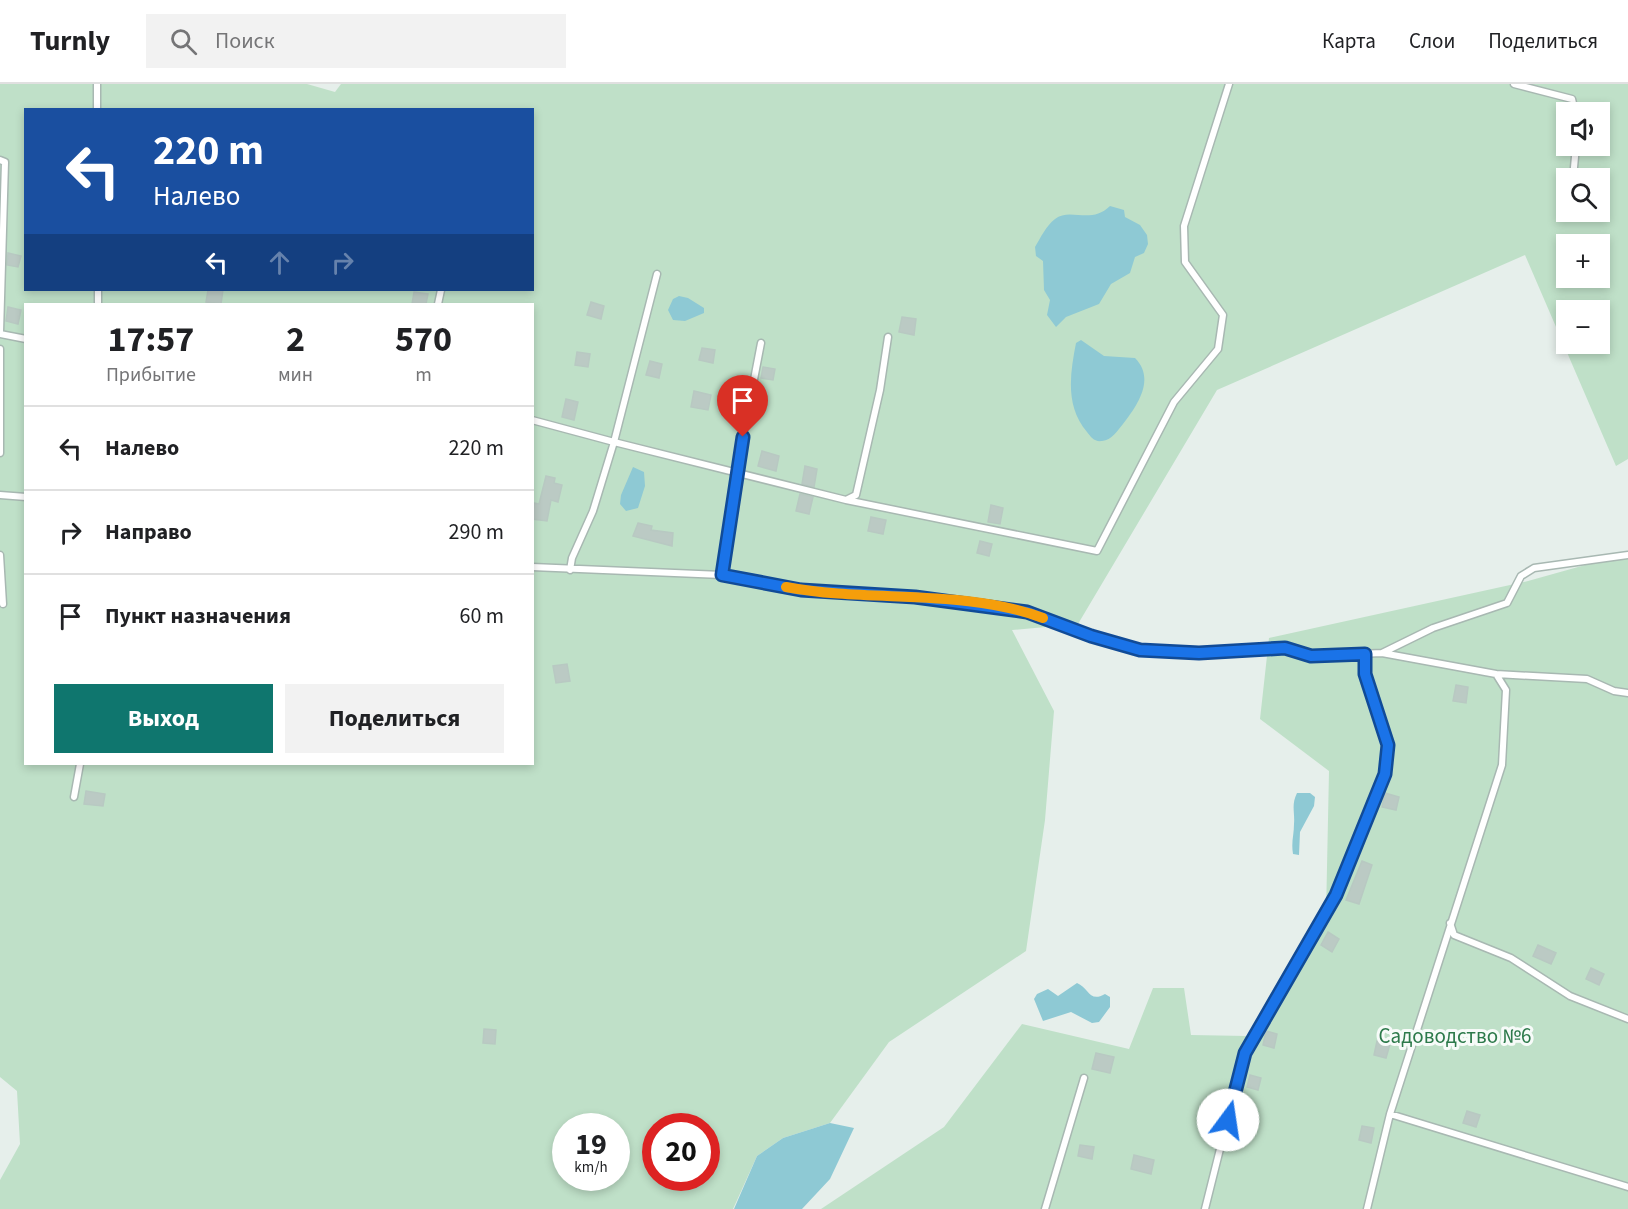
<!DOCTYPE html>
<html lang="ru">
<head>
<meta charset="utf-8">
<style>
  :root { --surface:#fff; --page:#f2f2f2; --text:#202124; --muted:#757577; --line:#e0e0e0; --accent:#0f766e }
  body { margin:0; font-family:"Source Sans 3",sans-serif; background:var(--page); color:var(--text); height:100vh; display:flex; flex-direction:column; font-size:22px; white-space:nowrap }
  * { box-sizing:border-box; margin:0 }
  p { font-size:20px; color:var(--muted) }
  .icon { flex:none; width:33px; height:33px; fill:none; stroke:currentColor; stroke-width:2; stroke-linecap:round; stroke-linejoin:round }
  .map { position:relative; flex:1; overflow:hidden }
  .side { position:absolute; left:24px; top:219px; width:510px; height:462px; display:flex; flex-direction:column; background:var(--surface); border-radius:0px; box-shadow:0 3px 9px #0003 }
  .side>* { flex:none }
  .banner { position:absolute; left:24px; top:24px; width:510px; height:183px; border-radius:0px; box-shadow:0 3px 9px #0003; background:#1a4fa0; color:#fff; overflow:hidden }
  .controls { position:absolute; left:1556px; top:18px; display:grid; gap:12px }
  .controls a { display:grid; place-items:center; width:54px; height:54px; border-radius:0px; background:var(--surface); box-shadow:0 3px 9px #0003; font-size:30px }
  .speed { position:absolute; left:552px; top:1029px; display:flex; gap:12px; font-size:30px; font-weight:700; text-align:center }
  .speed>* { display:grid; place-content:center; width:78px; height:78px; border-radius:50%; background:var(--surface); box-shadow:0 3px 9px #0003; line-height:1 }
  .speed small { font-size:15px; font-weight:400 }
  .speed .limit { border:9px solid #d22; background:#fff; color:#111 }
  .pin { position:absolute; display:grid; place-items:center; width:51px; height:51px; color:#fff; margin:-62px -26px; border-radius:50% 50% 50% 0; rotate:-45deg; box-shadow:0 0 6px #0007 }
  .pin .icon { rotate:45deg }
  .me { position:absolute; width:66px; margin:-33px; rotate:14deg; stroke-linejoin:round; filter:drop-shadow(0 0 4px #0008) }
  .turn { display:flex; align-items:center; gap:21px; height:126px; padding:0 30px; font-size:27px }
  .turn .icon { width:78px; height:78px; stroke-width:2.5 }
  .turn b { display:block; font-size:42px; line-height:51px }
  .lanes { display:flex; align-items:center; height:57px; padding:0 30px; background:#0003; justify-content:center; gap:30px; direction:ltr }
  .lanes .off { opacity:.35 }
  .eta { display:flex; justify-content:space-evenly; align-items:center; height:102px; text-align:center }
  .eta b { font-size:36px; font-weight:700; line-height:42px }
  .action { display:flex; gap:12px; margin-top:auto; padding:12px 30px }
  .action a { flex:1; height:69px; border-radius:0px; background:var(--accent); color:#fff; font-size:24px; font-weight:700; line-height:69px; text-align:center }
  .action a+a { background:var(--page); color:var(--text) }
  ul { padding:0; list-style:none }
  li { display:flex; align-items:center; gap:18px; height:84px; padding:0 30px; border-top:2px solid var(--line) }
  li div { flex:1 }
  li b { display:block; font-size:22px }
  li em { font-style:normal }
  header { display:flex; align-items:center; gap:36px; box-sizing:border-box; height:84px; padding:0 30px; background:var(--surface); border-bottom:2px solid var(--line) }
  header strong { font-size:28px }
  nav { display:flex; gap:33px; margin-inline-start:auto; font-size:21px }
  .search { width:420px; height:54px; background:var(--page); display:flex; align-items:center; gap:15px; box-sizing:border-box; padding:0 21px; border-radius:0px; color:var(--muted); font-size:22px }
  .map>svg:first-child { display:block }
</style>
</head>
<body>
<header>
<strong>Turnly</strong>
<div class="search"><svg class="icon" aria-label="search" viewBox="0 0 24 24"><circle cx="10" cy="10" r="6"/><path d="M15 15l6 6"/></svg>Поиск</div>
<nav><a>Карта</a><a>Слои</a><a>Поделиться</a></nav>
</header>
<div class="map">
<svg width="1628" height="1125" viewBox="0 0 1628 1125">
  <rect width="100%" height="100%" fill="#e6efeb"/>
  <path fill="#bfe0c8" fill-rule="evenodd" d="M0 0H307L335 8 341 0H1628V375L1616 382 1525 171 1217 306 1078 540 1012 546 1054 627 1045 736 1026 867 889 958 830 1039 783 1054 757 1072 733 1125H0V1096L20 1060 17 1007 0 993ZM26 26H532V206H26ZM1566 28H1599V62H1566ZM1566 94H1599V128H1566ZM1566 160H1599V194H1566ZM26 220H532V680H26ZM1566 226H1599V260H1566ZM566 1042H616V1094H566ZM656 1042H706V1094H656Z
    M1628 469V1125H821L944 1043 1022 940 1129 965 1153 904H1184L1191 951 1247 952 1326 831 1329 687 1260 635 1269 554 1528 497Z"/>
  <path fill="#8ec9d4" d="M1110 122 1124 126 1125 133 1140 141 1147 151 1148 160 1144 169 1135 173 1130 189 1111 200 1099 220 1066 233 1056 243 1047 231 1050 216 1044 206 1043 177 1036 172 1035 163C1041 153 1046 142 1055 135 1070 123 1091 141 1110 122Z
    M679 212 688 214 704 224V229L685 237 673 236 668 226 673 215Z
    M1081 256 1104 272 1135 274C1156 295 1137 322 1123 340 1117 347 1112 356 1102 357 1094 358 1091 353 1087 348 1065 322 1070 290 1076 259Z
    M633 383 644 388 645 402 638 424 626 427 620 420 621 411Z
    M1297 709H1310L1315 713 1314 722 1300 748 1299 771 1293 770C1291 758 1294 751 1294 740 1295 728 1291 721 1297 709Z
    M1077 899C1089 904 1089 919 1105 910L1110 913V923L1099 938 1092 939 1071 928 1043 937 1034 915 1037 910 1048 905 1058 912Z
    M830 1039 854 1044 830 1095 802 1125H734L757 1072 783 1054Z"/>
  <path fill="#bbcac4" stroke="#b8c9c2" stroke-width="1.5" d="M8 169 21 172 18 183 7 181Z
    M208 206H223L221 220 206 218Z
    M414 208 428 210 426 220H412Z
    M591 218 604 222 601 235 587 231Z
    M8 223 21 226 18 240 6 237Z
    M902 233 916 235 914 251 899 248Z
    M702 264 715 266 713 279 699 276Z
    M577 268 590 270 588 283 575 281Z
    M650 277 662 280 659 294 646 291Z
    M763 283 775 285 773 296 761 294Z
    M694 307 711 311 708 326 691 323Z
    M566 315 578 318 574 336 562 333Z
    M762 367 779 372 776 387 758 382Z
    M805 382 817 385 814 403 802 400Z
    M546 392 555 394 554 399 562 401 558 418 551 416 547 437 532 435 534 419 539 420Z
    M800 410 813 413 809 430 796 427Z
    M991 421 1003 424 1000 440 988 438Z
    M871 433 886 436 883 450 868 447Z
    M638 439 652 442 651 446 673 449 672 462 633 452Z
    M980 457 992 460 989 472 977 469Z
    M567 580 570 597 556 599 553 582Z
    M1456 601 1468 603 1466 619 1453 617Z
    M86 707 105 710 103 722 84 720Z
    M1385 709 1399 713 1396 726 1382 723Z
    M1362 777 1372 781 1359 820 1346 816Z
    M1328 848 1339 855 1332 868 1321 861Z
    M1538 861 1556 869 1551 880 1533 872Z
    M1591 884 1604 890 1599 901 1586 895Z
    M484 945 496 946 495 960 483 959Z
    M1266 947 1277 950 1274 964 1263 961Z
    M1377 957 1390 960 1386 974 1374 971Z
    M1096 969 1114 973 1110 989 1092 985Z
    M1250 991 1261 994 1258 1006 1247 1003Z
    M1467 1027 1480 1031 1476 1043 1463 1039Z
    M1362 1042 1374 1044 1371 1059 1359 1056Z
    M1080 1061 1094 1063 1092 1075 1078 1072Z
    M1134 1071 1154 1076 1151 1090 1131 1085Z"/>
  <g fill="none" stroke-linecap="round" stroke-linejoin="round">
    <g stroke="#a8b8b2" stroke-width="9">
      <path id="lane" d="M1514 0 1572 15 1575 28
        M97 26V0
        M0 76 5 78 0 248
        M1573 94 1576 62
        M657 190 614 358 846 416 856 411 880 306 888 253
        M98 206V220
        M438 220 441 206
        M0 250 26 255
        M0 265V369
        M532 336 614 358 593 427 572 474 570 486
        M0 411 26 413
        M846 416 1097 467 1174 318 1218 265 1223 231 1185 178 1184 142 1229 0
        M0 471 3 520
        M532 483 722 491 801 506 979 520 1027 528 1091 552 1140 566 1199 569 1285 564 1311 572 1382 569 1496 590 1506 606 1502 681 1390 1030 1367 1125
        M722 491 736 389 761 259
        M1382 569 1433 544 1507 519 1521 492 1534 484 1628 471
        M1496 590 1587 595 1614 607 1628 609
        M74 713 80 680
        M1450 839 1454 851 1511 874 1570 912 1628 935
        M1390 1030 1628 1103
        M1045 1125 1084 994
        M1205 1125 1244 969 1336 811 1385 690 1388 661 1365 589V570"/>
    </g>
    <use href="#lane" stroke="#fff" stroke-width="6"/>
  </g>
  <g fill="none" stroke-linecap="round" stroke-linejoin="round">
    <g stroke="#114b97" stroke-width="15">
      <path id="route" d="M743 353 722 491 801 506 915 513 1027 528 1091 552 1140 566 1199 569 1285 564 1311 572 1365 570V590L1388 661 1385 690 1336 811 1245 969 1228 1036"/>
    </g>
    <use href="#route" stroke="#1a73e8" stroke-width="10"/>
    <path stroke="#f59e0b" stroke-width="10" d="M786 503C870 519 962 504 1043 534"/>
  </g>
  <g text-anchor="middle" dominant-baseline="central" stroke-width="6" stroke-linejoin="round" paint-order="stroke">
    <g font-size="21" fill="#2d7a4b" stroke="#f7fbf9">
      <text x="1455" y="952">Садоводство №6</text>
    </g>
  </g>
</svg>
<div class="controls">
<a><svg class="icon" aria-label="sound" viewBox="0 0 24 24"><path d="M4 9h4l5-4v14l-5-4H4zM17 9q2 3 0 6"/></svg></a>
<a><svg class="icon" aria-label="search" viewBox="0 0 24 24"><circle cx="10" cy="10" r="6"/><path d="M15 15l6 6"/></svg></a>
<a>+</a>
<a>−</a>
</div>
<div class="speed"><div>19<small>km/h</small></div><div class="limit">20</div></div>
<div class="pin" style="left:743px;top:353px;background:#d93025"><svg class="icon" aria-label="arrive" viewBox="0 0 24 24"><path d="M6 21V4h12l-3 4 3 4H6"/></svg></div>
<svg class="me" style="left:1228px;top:1036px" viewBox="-20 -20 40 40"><circle r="19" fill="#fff"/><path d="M0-13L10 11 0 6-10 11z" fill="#1a73e8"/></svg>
<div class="banner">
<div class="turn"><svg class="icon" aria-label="left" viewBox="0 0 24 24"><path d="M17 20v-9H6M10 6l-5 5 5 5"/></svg><div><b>220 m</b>Налево</div></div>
<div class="lanes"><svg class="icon" aria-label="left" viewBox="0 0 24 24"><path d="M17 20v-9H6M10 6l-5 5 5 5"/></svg><svg class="icon off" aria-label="ahead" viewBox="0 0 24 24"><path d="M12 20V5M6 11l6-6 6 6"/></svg><svg class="icon off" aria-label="right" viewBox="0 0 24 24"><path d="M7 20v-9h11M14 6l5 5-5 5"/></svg></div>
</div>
<section class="side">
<div class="eta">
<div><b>17:57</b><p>Прибытие</p></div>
<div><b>2</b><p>мин</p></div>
<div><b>570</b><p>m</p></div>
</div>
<ul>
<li><svg class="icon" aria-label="left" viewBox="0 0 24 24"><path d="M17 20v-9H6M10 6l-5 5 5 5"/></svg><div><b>Налево</b></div><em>220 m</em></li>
<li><svg class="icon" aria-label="right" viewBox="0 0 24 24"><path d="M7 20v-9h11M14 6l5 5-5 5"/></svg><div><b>Направо</b></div><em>290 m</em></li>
<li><svg class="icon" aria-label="arrive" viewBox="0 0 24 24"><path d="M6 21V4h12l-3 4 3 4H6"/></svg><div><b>Пункт назначения</b></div><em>60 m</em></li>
</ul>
<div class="action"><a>Выход</a><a>Поделиться</a></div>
</section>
</div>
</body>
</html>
